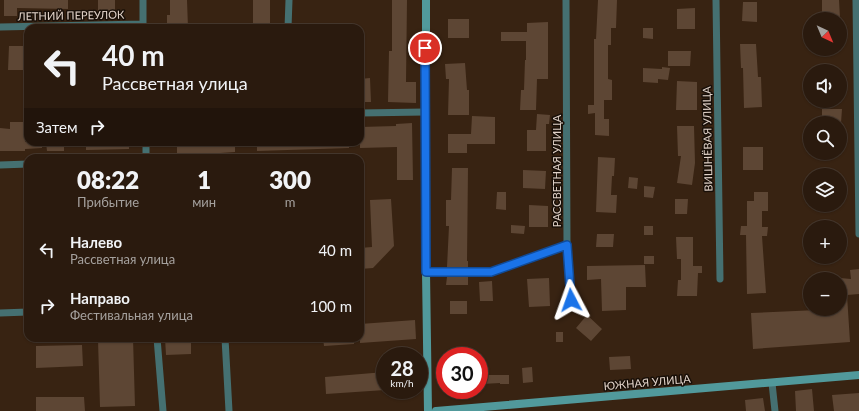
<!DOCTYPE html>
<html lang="ru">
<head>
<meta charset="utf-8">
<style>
  :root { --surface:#2a1a0e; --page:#322317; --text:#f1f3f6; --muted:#a5a19e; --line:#46382e }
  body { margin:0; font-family:Lato,sans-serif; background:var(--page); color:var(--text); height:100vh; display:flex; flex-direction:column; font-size:15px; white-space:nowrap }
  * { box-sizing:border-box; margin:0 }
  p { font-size:13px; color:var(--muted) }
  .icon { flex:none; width:22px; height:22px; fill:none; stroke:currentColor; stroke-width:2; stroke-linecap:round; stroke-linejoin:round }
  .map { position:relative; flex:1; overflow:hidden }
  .details { position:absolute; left:24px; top:154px; width:340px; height:188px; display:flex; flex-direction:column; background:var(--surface); border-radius:12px; box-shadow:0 1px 3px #0004,0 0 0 1px var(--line) }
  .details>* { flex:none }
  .top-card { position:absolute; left:24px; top:24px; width:340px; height:122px; border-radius:12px; box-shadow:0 1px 3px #0004,0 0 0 1px var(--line); background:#2a1a0e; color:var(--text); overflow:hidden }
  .needle { width:26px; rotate:136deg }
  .buttons { position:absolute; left:803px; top:12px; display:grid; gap:8px }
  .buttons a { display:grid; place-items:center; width:44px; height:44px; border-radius:50%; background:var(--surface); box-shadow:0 1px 3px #0004,0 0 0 1px var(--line); font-size:20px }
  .speed { position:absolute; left:376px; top:347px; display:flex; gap:8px; font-size:20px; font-weight:700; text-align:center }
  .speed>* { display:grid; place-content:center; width:52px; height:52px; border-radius:50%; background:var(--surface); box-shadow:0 1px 3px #0004,0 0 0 1px var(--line); line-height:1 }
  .speed small { font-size:10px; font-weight:400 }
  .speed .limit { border:6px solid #d22; background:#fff; color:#111 }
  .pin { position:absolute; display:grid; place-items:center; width:34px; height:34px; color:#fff; margin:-17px; border:2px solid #fff; border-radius:50%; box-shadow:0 1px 4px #0007 }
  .me { position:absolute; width:44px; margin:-22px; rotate:356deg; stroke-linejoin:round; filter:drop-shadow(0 0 3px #0008) }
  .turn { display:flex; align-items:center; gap:14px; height:84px; padding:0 12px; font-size:18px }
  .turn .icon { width:52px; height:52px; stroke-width:2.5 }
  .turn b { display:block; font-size:28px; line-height:34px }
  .then { display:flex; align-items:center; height:38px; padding:0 12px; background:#0003; gap:8px; font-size:15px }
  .eta { display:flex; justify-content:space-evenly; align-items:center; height:68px; text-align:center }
  .eta b { font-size:24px; font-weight:800; line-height:28px }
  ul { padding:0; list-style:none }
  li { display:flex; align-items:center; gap:12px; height:56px; padding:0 12px }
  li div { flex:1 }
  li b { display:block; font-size:15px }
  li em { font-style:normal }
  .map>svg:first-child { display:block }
</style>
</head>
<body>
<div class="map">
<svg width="859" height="411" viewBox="0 0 859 411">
  <rect width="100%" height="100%" fill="#382312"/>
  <path fill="#5d4634" d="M4 0H68V9L17 8V16H4Z
    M98 0H115V11L98 12Z
    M170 0H187L188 28H167V15H170Z
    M253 0H270V28H253Z
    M392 0H407L406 82H416V103L388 102 389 51H392Z
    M598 0H617L616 28H611V45H608V79L612 80V100H604V119H609V136L595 135V113L588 114V105H594V39H596Z
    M822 0H839L840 18 822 19Z
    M743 2H757V22L742 21Z
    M695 8V29H677V9Z
    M448 19H469V38H448Z
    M548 22V79H537L536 110H520L521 90H524L525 60H526V41H501V32H527V23Z
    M643 28H653V39L643 38Z
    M740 44H756L758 77H761L762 107 744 108 743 68H741Z
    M9 46H28V70H8Z
    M668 51H691L690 66H668Z
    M465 63 467 90H469V115H448L449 79H446L445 64Z
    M662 67 670 68 668 80 658 79V83L643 82V68L662 69Z
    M370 78 371 102H360V79Z
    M677 81 697 82V110H676Z
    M822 109H842L841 123H822Z
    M537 114 550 115 549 124H546V151H527V130H536Z
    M472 116 495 117V144H467V153H448V134H471Z
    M10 122H25V142H42V148L25 149V151H0V128L10 129Z
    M412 123 413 180H397V147L360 148V127L396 126V124Z
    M677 126H694L695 163 692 185 677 183 681 156H678Z
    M46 142H64V151H47Z
    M86 142H129V149L86 150Z
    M177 142H235V152L177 156Z
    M257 142H349V148L257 151Z
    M743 147H763V170H743Z
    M598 157 615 158 614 176H612L611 195H617L616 213 596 212Z
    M452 168H468L467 261H468V267H447L449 226H446V200H451Z
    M523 170 546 171 545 189 523 188Z
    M629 177 638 178 637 189 628 188Z
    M644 186 655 187 653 198 644 197Z
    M497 192H506V210L496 209Z
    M754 192H768V211H762V227H768L767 236H762L766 293 747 294 746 235H740L741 226H747V201H754Z
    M391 199 394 246 373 268 360 269V248L372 247 370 200Z
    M675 199H688L687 214H675Z
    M529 205 548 206V227H529Z
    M511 225 525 226 524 234 511 233Z
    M644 226H653V235H644Z
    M597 234H614L613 247H596Z
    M676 237H693V266H702V273H698L697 296H677L678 280H681V259H677Z
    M644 256H654V264H644Z
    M645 265 646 287H626V310L602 311 601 279 587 280V266Z
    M859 269V294L847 295 850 342 753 349 751 313 840 309V278L851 279 850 270Z
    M447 277H468V285H446Z
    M549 278 550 306 529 307 527 279Z
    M492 281 493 301H480L479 282Z
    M450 301H467V314H450Z
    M587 315 602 329 591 341 576 328Z
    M415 320 416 339 360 343V324Z
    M556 332H563V342H556Z
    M133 338 135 406 100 407 98 340Z
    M165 338H191V354L166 355Z
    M323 338H354V344L324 346Z
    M82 345 83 366 36 368V346Z
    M630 356 631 369 610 370 609 357Z
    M532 367 533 382 523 383 522 368Z
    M385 372V390L326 394 325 377Z
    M488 373V375H509V384H500V383L482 384 481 374Z
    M812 389 814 411H796L795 391Z
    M859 393V411H834L832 395Z
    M36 397H84L85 411H36Z
    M763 398 765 411H746L745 400Z"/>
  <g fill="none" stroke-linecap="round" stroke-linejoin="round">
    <path stroke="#457071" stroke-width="7" d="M143 0V28
      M716 0 720 279
      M856 0 859 234
      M0 27 143 24
      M288 28 289 0
      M360 113 425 112
      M146 142V158
      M0 165 28 164
      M567 245 571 300
      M426 272H491L567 245 566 0
      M0 313 28 312
      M157 338 163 411
      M225 338 229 411
      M772 383 775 411"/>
    <path stroke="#51999b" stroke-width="8" d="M426 0V272L428 411
      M436 411 859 375"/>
  </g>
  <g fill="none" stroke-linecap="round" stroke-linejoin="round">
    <g stroke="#114b97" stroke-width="10">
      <path id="route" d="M425 48 426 272H491L567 245 571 300"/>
    </g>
    <use href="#route" stroke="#1a73e8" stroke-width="7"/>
  </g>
  <g text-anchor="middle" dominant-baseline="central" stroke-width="3" stroke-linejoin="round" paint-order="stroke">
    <g font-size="11" fill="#e1d2c8" stroke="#180f08">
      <text transform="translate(71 15) rotate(-1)">ЛЕТНИЙ ПЕРЕУЛОК</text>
      <text transform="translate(707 139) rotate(-91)">ВИШНЁВАЯ УЛИЦА</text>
      <text transform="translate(556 171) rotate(-90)">РАССВЕТНАЯ УЛИЦА</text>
      <text transform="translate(647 382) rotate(-5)">ЮЖНАЯ УЛИЦА</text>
    </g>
  </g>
</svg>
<div class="buttons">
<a><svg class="needle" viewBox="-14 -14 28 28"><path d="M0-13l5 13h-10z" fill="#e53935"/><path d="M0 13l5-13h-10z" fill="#a5a19e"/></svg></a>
<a><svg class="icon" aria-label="sound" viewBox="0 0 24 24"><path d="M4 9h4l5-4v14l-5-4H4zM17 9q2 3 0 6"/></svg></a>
<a><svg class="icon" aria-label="search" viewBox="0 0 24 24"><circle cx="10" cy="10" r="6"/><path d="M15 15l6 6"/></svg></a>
<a><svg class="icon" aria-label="layers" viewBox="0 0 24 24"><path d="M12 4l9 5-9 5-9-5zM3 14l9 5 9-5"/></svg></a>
<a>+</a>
<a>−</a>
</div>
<div class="speed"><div>28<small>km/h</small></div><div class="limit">30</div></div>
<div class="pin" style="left:425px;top:48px;background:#d93025"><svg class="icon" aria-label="arrive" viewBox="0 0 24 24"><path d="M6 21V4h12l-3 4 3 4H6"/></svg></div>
<svg class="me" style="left:571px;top:300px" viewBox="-20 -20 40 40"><path d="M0-17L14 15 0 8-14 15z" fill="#1a73e8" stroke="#fff" stroke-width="4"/></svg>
<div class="top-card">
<div class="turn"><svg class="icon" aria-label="left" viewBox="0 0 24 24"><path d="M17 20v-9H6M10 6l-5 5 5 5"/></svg><div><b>40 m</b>Рассветная улица</div></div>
<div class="then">Затем<svg class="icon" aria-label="right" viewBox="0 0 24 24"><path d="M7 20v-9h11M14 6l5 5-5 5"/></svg></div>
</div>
<section class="details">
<div class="eta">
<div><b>08:22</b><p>Прибытие</p></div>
<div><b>1</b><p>мин</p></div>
<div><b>300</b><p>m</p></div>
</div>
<ul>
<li><svg class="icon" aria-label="left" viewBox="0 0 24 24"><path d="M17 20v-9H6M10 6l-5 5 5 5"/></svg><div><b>Налево</b><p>Рассветная улица</p></div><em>40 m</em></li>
<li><svg class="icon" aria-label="right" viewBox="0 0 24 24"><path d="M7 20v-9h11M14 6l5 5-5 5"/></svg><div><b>Направо</b><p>Фестивальная улица</p></div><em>100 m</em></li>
</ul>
</section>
</div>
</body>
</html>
